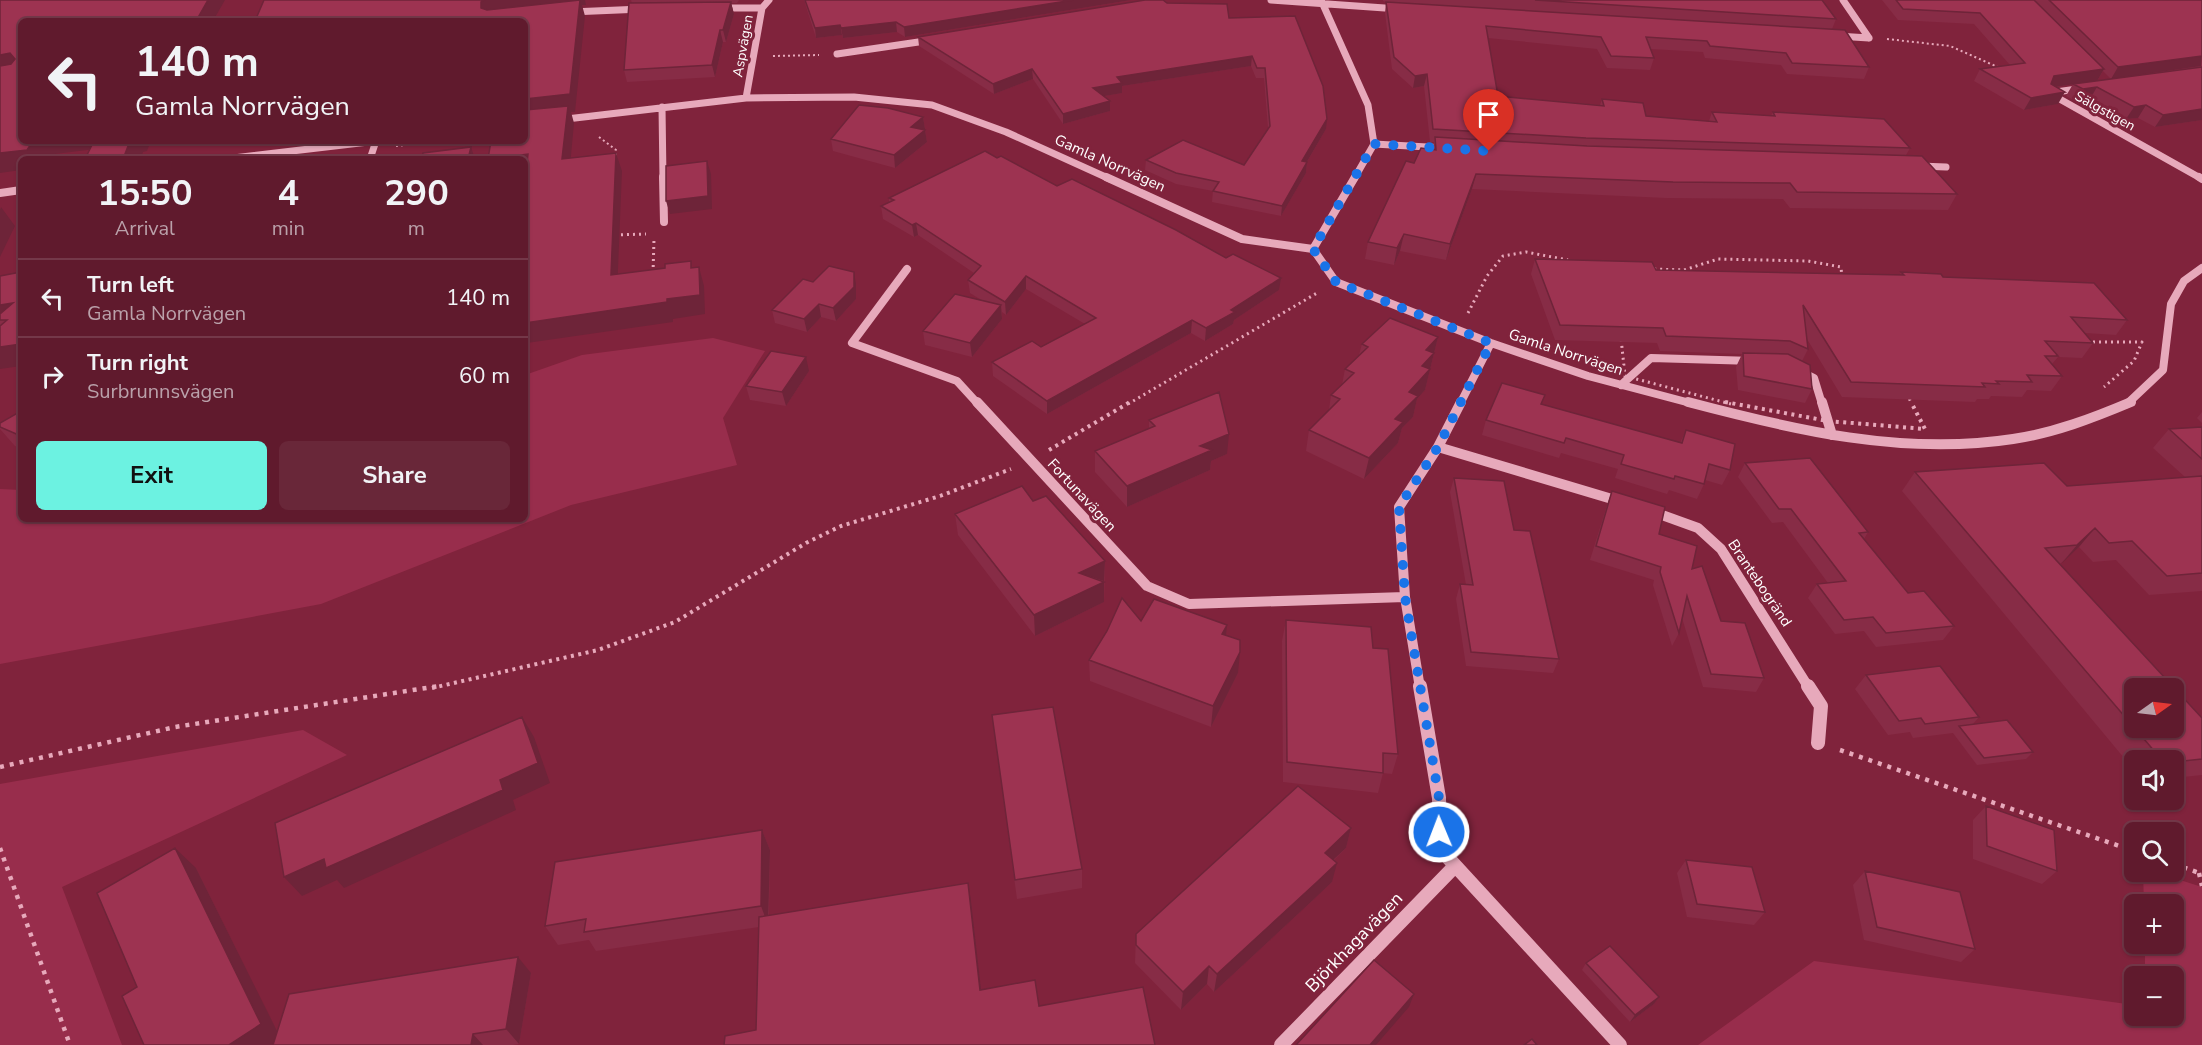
<!DOCTYPE html>
<html lang="en">
<head>
<meta charset="utf-8">
<style>
  :root { --surface:#601a2d; --page:#692739; --text:#f1f3f6; --muted:#baa1aa; --line:#743849; --accent:#6cf2e1 }
  body { margin:0; font-family:"Nunito Sans",sans-serif; background:var(--page); color:var(--text); height:100vh; display:flex; flex-direction:column; font-size:22px; white-space:nowrap }
  * { box-sizing:border-box; margin:0 }
  p { font-size:20px; color:var(--muted) }
  .icon { flex:none; width:33px; height:33px; fill:none; stroke:currentColor; stroke-width:2; stroke-linecap:round; stroke-linejoin:round }
  .map { position:relative; flex:1; overflow:hidden }
  .details { position:absolute; left:18px; top:156px; width:510px; height:366px; display:flex; flex-direction:column; background:var(--surface); border-radius:9px; box-shadow:0 2px 4px #0004,0 0 0 2px var(--line) }
  .details>* { flex:none }
  .top-card { position:absolute; left:18px; top:18px; width:510px; height:126px; border-radius:9px; box-shadow:0 2px 4px #0004,0 0 0 2px var(--line); background:#601a2d; color:var(--text); overflow:hidden }
  .needle { width:39px; rotate:76deg }
  .tools { position:absolute; left:2124px; top:678px; display:grid; gap:12px }
  .tools a { display:grid; place-items:center; width:60px; height:60px; border-radius:9px; background:var(--surface); box-shadow:0 2px 4px #0004,0 0 0 2px var(--line); font-size:30px }
  .pin { position:absolute; display:grid; place-items:center; width:51px; height:51px; color:#fff; margin:-62px -26px; border-radius:50% 50% 50% 0; rotate:-45deg; box-shadow:0 0 6px #0007 }
  .pin .icon { rotate:45deg }
  .me { position:absolute; width:66px; margin:-33px; rotate:359deg; stroke-linejoin:round; filter:drop-shadow(0 0 4px #0008) }
  .turn { display:flex; align-items:center; gap:21px; height:126px; padding:0 18px; font-size:27px }
  .turn .icon { width:78px; height:78px; stroke-width:2.5 }
  .turn b { display:block; font-size:42px; line-height:51px }
  .eta { display:flex; justify-content:space-evenly; align-items:center; height:102px; text-align:center }
  .eta b { font-size:36px; font-weight:700; line-height:42px }
  .button { display:flex; gap:12px; margin-top:auto; padding:12px 18px }
  .button a { flex:1; height:69px; border-radius:9px; background:var(--accent); color:#111; font-size:24px; font-weight:700; line-height:69px; text-align:center }
  .button a+a { background:var(--page); color:var(--text) }
  ul { padding:0; list-style:none }
  li { display:flex; align-items:center; gap:18px; height:78px; padding:0 18px; border-top:2px solid var(--line) }
  li div { flex:1 }
  li b { display:block; font-size:22px }
  li em { font-style:normal }
  .map>svg:first-child { display:block }
</style>
</head>
<body>
<div class="map">
<svg width="2202" height="1045" viewBox="0 0 2202 1045">
  <rect width="100%" height="100%" fill="#80233c"/>
  <path fill="#982d4c" d="M713 338 765 351 723 418 737 465 571 505 321 604 0 664V489L21 490V519H525V375L582 355Z
    M303 730 347 755 62 887 122 1045H0V784Z
    M2143 872H2155L2202 887V1045H1698L1814 961 2134 1005V1016H2174V976H2145V944H2174V904H2144Z"/>
  <g fill="none" stroke-linecap="round" stroke-linejoin="round">
    <path stroke="#e7a9bb" stroke-width="2" stroke-dasharray="2 3" stroke-linecap="butt" d="M1887 39 1950 46 2000 68
      M773 56 819 55
      M599 137 616 150V156
      M396 146 443 141"/>
    <path stroke="#e7a9bb" stroke-width="3" stroke-dasharray="2 4" stroke-linecap="butt" d="M615 235 646 234
      M653 273 654 239
      M1468 313 1487 276 1503 256 1526 252 1568 260
      M2087 342H2142L2134 361 2104 387
      M1128 404 1317 293
      M1731 404 1625 376 1619 319 1596 267 1684 270 1718 259 1808 261 1841 267 1843 290 1889 346 1893 368 1912 404"/>
    <path stroke="#e7a9bb" stroke-width="4" stroke-dasharray="3 4.5" stroke-linecap="butt" d="M1725 402 1828 421 1925 429 1911 402
      M1049 450 1130 402
      M432 688 598 650 675 622 806 543 841 526 940 496 1011 469"/>
    <path stroke="#e7a9bb" stroke-width="4.5" stroke-dasharray="4 6" stroke-linecap="butt" d="M1840 750 2134 851
      M0 767 175 727 439 686
      M0 848 70 1045
      M2174 864 2202 874
      M2199 873 2202 886"/>
    <path stroke="#e7a9bb" stroke-width="7" d="M1271 0 1399 9
      M1321 0 1368 105 1374 144 1354 179
      M1843 0 1869 38
      M718 8H762
      M571 12 642 9
      M1837 36 1869 38
      M837 54 932 40
      M2049 93 2202 179
      M2049 93 2084 88
      M746 98 762 8 769 0
      M662 107 663 179
      M558 120 746 98 854 97 932 105 1006 132 1110 179
      M1374 144 1445 148
      M225 159 377 141
      M370 159 376 141
      M1919 166 1946 167"/>
    <path stroke="#e7a9bb" stroke-width="8" d="M663 177 664 222
      M1106 177 1242 239 1313 249 1336 282 1491 343 1588 376 1694 404
      M2199 177 2202 179
      M0 193 21 190
      M1313 249 1355 177
      M907 269 852 343 957 381 978 404
      M1800 371 1814 378 1822 404
      M1621 385 1651 358 1754 361
      M1460 404 1491 343
      M2127 404 2163 370 2171 304 2184 281 2202 268"/>
    <path stroke="#e7a9bb" stroke-width="10" d="M977 402 1147 586 1189 604 1405 597
      M1688 402C1794 430 1903 456 2013 439 2054 433 2093 418 2131 402
      M1822 402 1832 435
      M1438 447 1622 502
      M1651 511 1698 528 1721 549 1809 688
      M1420 688 1405 597 1399 507 1438 447 1461 402"/>
    <path stroke="#e7a9bb" stroke-width="14" d="M1420 686 1439 798 1440 849 1620 1045
      M1808 686 1821 706 1818 743
      M1281 1045 1455 866"/>
  </g>
  <path fill="#872c46" d="M631 0H739L737 3H731L734 14 726 42H723L715 77 627 82 624 70 632 3Z
    M804 0H1131L905 37 897 32 843 38 842 35 816 38Z
    M1383 0H1822L1836 19 1832 29 1869 67 1864 79 1787 74 1781 65 1705 58 1703 52 1651 49 1654 58 1650 70 1607 68 1597 49 1488 38 1498 96 1600 105 1602 99 1646 116 1709 121 1712 112 1771 116 1773 112 1910 148 1906 155 1957 194 1948 210 1790 208 1783 199 1667 198 1472 189 1446 260 1400 251 1394 265 1365 259 1368 242 1414 163 1432 150 1434 142H1430L1424 86 1413 88 1392 69 1385 13 1386 2 1383 1Z
    M1882 0H2202V67L2111 79 2103 71 2097 81 2056 87 2058 104 2024 110 1974 81 1980 69 2010 65 1974 24 1898 20Z
    M1167 3 1229 18 1326 129 1307 162 1306 173 1281 216 1212 202 1213 191 1176 184 1145 170 1146 160 1244 165 1268 128 1264 78H1256L1251 66 1122 86V93L1104 96 1110 101V111L1063 124 1033 79 994 94 919 46 918 37Z
    M2202 67V120L2155 127 2138 118 2126 119 2090 99 2076 101 2066 96 2073 84Z
    M923 117 925 129 924 130H925L927 142 895 168 833 151 831 139Z
    M997 158 1057 186 1279 290 1234 320 1233 324 1205 341 1191 333 1047 414 993 376 992 362 1041 347 1085 324 1026 289 1006 315 1002 312V319L972 357 925 345 923 331 983 301 970 293 968 280 974 273 918 235 914 237 883 219 881 206 889 202V198Z
    M1535 259 1656 270 1900 275 1901 272 1943 277 2127 320 2116 335 2085 333 2093 343 2082 358 2058 357 2052 364 2062 376 2051 391 2027 390 2022 397 1991 396 1989 399H1977L1975 402 1842 397 1807 339 1808 349 1802 361 1812 389 1805 403 1738 390 1736 367 1742 354 1660 351 1657 343 1555 340 1531 274Z
    M21 272 0 369V276Z
    M813 282 856 284V299L836 321 821 317 807 332 775 323 772 310Z
    M1438 337 1425 390 1417 399 1413 417 1402 428 1398 443 1364 479 1306 451 1309 430 1329 410 1331 395 1342 385 1345 369 1359 355 1362 344Z
    M809 371 786 406 750 400 746 386Z
    M1542 404 1680 443 1686 430 1730 470 1722 485 1705 480 1704 484 1697 499 1669 490 1667 494 1615 478 1618 469 1561 453 1559 458 1482 435 1486 420Z
    M21 411V449L15 446 0 429V423Z
    M2202 412V423L2197 418Z
    M1149 420 1227 454 1211 461 1210 470 1127 507 1095 472V451L1149 429Z
    M2202 427V591L2149 595 2116 560 2093 562 2079 547 2060 564 2202 718V775L2174 778V760H2134V770L1902 491 1915 472 2067 486 2185 477 2153 448 2169 429Z
    M1745 463 1868 532 1864 539 1908 593 1954 626 1943 640 1876 647 1864 631 1835 634 1808 598 1817 584 1828 583 1783 522 1772 523 1738 477Z
    M1454 478 1514 530 1559 659 1553 673 1466 666 1456 599 1460 584 1466 585 1450 492Z
    M1612 491 1659 534 1692 569 1721 621 1764 678 1756 692 1703 687 1682 618 1679 633 1672 646 1653 585 1654 580 1590 560 1607 505Z
    M1033 501 1105 561 1104 602 1035 636 958 535 955 514Z
    M1286 620 1373 648 1398 754 1392 774 1383 773 1378 793 1283 782 1282 641Z
    M1141 621 1226 635 1238 673 1211 727 1090 681 1089 660Z
    M1866 675 1979 717 1973 724 2033 752 2026 759 1977 765 1953 733 1913 738 1910 732 1888 735 1855 689Z
    M992 715 1082 869V888L1017 899Z
    M1986 806 2057 871 2042 884 1973 859V820Z
    M1351 828 1346 848 1334 860 1332 882 1312 901 1214 992 1207 984 1181 1010 1135 963 1136 934Z
    M762 830 770 850 769 916 971 901 981 990 1039 1006 1155 1045 756 1030 759 927 596 951 589 940 558 945 545 926Z
    M1686 860 1765 912 1754 925 1687 917 1677 873Z
    M196 868 277 1032 531 973 519 1044 513 1045H144L137 987Z
    M1865 871 1975 949 1961 962 1864 940 1853 885Z
    M1586 963 1659 997 1654 1004 1630 1022 1582 970Z"/>
  <path fill="#6e2439" d="M208 0H225L213 21H196Z
    M484 0H585L586 5H582L585 16 575 112H571L574 123 569 177 525 117V99L491 15 481 8V2Z
    M1073 0H1131L905 37 904 27Z
    M731 2 734 14 726 42 723 30Z
    M896 22 897 32 843 38 841 28Z
    M840 25 842 35 816 38 815 28Z
    M720 30 723 42 715 77 712 65Z
    M10 53 21 70 0 73V55Z
    M1252 56 1251 66 1122 86V93L1093 98V88L1117 77Z
    M2202 56 2201 66 2111 79 2118 67Z
    M1032 69 1033 79 994 94 993 84Z
    M2104 69 2097 81 2047 88 2054 76Z
    M1427 74 1424 86 1413 88 1415 76Z
    M2097 87 2090 99 2076 101 2083 89Z
    M2065 92 2058 104 2024 110 2031 98Z
    M1110 101V111L1063 124V114Z
    M2146 105 2138 118 2126 119 2134 107Z
    M2202 109V120L2155 127 2163 115Z
    M923 117 925 129 913 139 911 127Z
    M1327 119 1326 129 1301 172 1302 161Z
    M925 130 927 142 895 168 894 155Z
    M33 141H108L111 147 47 155 45 159H21V170L0 173V153Z
    M130 141H164L150 143 147 151 143 152 141 159H123Z
    M471 147 475 159H468Z
    M616 153 622 171 617 294 611 275Z
    M528 154 535 172 525 173V159H488Z
    M707 161 711 174 712 209 670 214 666 201Z
    M1307 162 1306 173 1281 216 1282 206Z
    M1476 174 1472 189 1446 260 1450 244Z
    M1 207 15 226 0 257V210Z
    M916 223 918 235 914 237 912 225Z
    M1404 234 1400 251 1394 265 1397 248Z
    M699 267 704 286 705 314 673 319V322L527 343 529 348 525 349V323L667 299Z
    M854 272 856 284V299L836 321 833 308Z
    M1026 276V289L1006 315 1005 302Z
    M1281 278 1279 290 1234 320 1233 324 1205 341 1206 328 1231 310Z
    M13 303 7 320H0V305Z
    M819 304 821 317 807 332 804 319Z
    M1001 305 1002 319 972 357 970 343Z
    M1192 320 1191 333 1047 414V401Z
    M1438 337 1425 390 1417 399 1413 417 1402 428 1398 443 1364 479 1369 458 1395 419 1409 392 1426 350Z
    M21 344V366L0 369V347Z
    M806 357 809 371 786 406 782 392Z
    M1229 434 1227 454 1211 461 1210 470 1127 507V486L1200 446Z
    M2095 528 2079 547 2061 564 2077 545Z
    M1105 561 1104 581 1079 573Z
    M1104 582V602L1035 636 1034 615Z
    M1227 625 1225 645 1222 634Z
    M1240 652 1238 673 1211 727 1213 706Z
    M522 717 534 737 550 783 513 800 516 810 344 888 337 880 302 896 284 877 500 780Z
    M1351 828 1346 848 1320 872 1325 853Z
    M762 830 770 850 768 925 761 906Z
    M175 848 196 868 282 1041 276 1045H229Z
    M1337 863 1332 882 1312 901 1214 992 1217 974Z
    M968 883 971 901 983 1007 980 990Z
    M518 957 531 973 519 1044 506 1029Z
    M1209 966 1207 984 1181 1010 1183 992Z
    M1414 994 1409 1007 1376 1045H1370Z
    M1659 997 1654 1004 1630 1022 1635 1015Z
    M473 1034 483 1045H471Z"/>
  <path fill="#9d3351" stroke="#6e2439" stroke-width="1.5" fill-rule="evenodd" d="M0 0H208L196 21H21V141H33L27 150 0 153V66L11 64 15 59 10 53 0 55Z
    M264 0H484L481 2V8L487 10 580 0 570 94 525 99V21H255Z
    M805 0H1073L904 27 896 22 841 28 840 25 815 28Z
    M1145 0H1163L1167 3 1227 4 1229 18 1295 16 1323 86 1327 119 1302 161 1307 162 1282 206 1213 191 1219 182 1176 173 1146 160 1183 140 1244 165 1270 126 1265 68H1257L1252 56 1117 77 1122 83 1093 88 1110 101 1063 114 1032 69 993 84 918 37Z
    M1535 0H1822L1836 19Z
    M1896 0H2034L2104 69 2054 76 2051 84 2065 92 2031 98 1980 69 2025 63 1980 13 1903 9Z
    M2049 0H2202V56L2118 67Z
    M731 2 723 30H720L712 65 624 70 629 3Z
    M1386 2 1845 30 1869 67 1792 63 1786 53 1710 46 1707 41 1646 37 1654 58 1611 56 1601 37 1486 26 1498 96 1604 106 1602 99 1643 103 1646 116 1717 122 1712 112 1775 116 1773 112 1884 119 1910 148 1586 138 1433 129 1427 74 1415 76 1394 57Z
    M2202 67V109L2163 115 2146 105 2134 107 2097 87 2083 89 2073 84Z
    M859 105 888 108 923 117 911 127 925 130 894 155 831 139Z
    M568 106 562 159 616 153 611 275 665 268V264L691 261V268L699 267 700 295 667 299V302L525 323V182L528 154 488 159 491 141H525V110Z
    M1435 137 1587 146 1922 156 1957 194 1797 192 1790 183 1673 182 1476 174 1450 244 1404 234 1397 248 1368 242 1406 161 1414 163 1421 148 1436 150Z
    M94 141H130L123 159H85Z
    M471 147 468 159H418L422 158 423 153Z
    M985 151 997 158 1001 156 1057 186 1072 179 1176 230 1226 258 1233 254 1281 278 1231 310 1235 312 1206 328 1192 320 1047 401 992 362 1032 341 1041 347 1096 318 1026 276 1005 302 968 280 981 266 916 223 912 225 881 206 894 200 889 198Z
    M707 161 708 196 666 201V166Z
    M1535 259 1652 262 1656 270 1904 275 1901 272 1941 274 1943 277 2094 283 2127 320 2071 317 2093 343 2045 341 2058 356H2045L2062 376 2027 375 2032 382 1996 381 1999 384 1982 383 1985 387 1851 382 1803 305 1808 349 1790 341 1666 336 1663 328 1560 325Z
    M829 266 854 272V287L833 308 819 304 804 319 772 310 803 279 813 282Z
    M21 272V344L0 347V326L7 320H0V314L13 303 0 305V276Z
    M955 294 1001 305 970 343 923 331Z
    M1390 318 1438 337 1426 350 1434 353 1422 366 1430 369 1409 392 1418 396 1395 419 1403 422 1369 458 1309 430 1340 399 1331 395 1354 373 1345 369 1368 347 1362 344Z
    M771 351 806 357 782 392 746 386Z
    M1743 353 1788 354 1810 365 1812 389 1744 376Z
    M1502 383 1545 395 1541 404 1682 443 1686 430 1735 444 1730 470 1709 464 1704 484 1675 476 1674 479 1621 464 1624 455 1566 438 1564 443 1486 420Z
    M1219 392 1229 434 1200 446 1212 450 1127 486 1095 451 1155 426 1149 420Z
    M21 411V436L0 427V423Z
    M2202 427V459L2169 429Z
    M1810 458 1868 532 1859 533 1908 593 1924 591 1954 626 1886 633 1873 617 1844 620 1817 584 1846 581 1791 509H1779L1745 463Z
    M2044 463 2067 486 2202 476V573L2167 576 2132 541 2109 543 2095 528 2077 545 2045 548 2202 718V759L2174 762V760H2162L1915 472ZM2134 688H2174V728H2134Z
    M1454 478 1504 481 1514 530 1530 531 1559 659 1471 652 1460 584 1473 585Z
    M1022 486 1033 501 1046 496 1105 561 1079 573 1104 582 1034 615 955 514Z
    M1612 491 1665 507 1659 534 1697 546 1692 569 1702 566 1721 621 1745 623 1764 678 1711 674 1687 596 1679 633 1660 572 1661 567 1596 546Z
    M1122 598 1141 621 1154 599 1227 625 1222 634 1240 640V652L1213 706 1089 660 1107 631Z
    M1286 620 1371 627 1373 648 1388 649 1398 754 1383 753V773L1287 762Z
    M1940 666 1979 717 1925 724 1921 718 1899 721 1866 675Z
    M1053 707 1082 869 1015 880 992 715Z
    M522 717 538 763 500 780 503 790 326 868 324 859 284 877 275 823Z
    M2007 720 2033 752 1984 758 1959 726Z
    M1298 786 1351 828 1325 853 1337 863 1317 882 1217 974 1209 966 1183 992 1136 945V934Z
    M1986 806 2054 830 2057 871 1987 846Z
    M762 830 761 906 584 932 586 919 545 926 555 862Z
    M175 848 261 1024 229 1045H144L122 996 137 987 97 893Z
    M1686 860 1752 867 1765 912 1697 904Z
    M1865 871 1960 892 1975 949 1877 927Z
    M968 883 980 990 1035 980 1039 1006 1143 987 1155 1045H724L725 1036 756 1030 759 917Z
    M1610 946 1659 997 1635 1015 1586 963Z
    M518 957 506 1029 473 1034 471 1045H273L289 994Z
    M1374 960 1414 994 1370 1045H1296Z
    M1532 1039 1537 1045H1524Z"/>
  <g fill="none" stroke-linecap="round" stroke-linejoin="round">
    <path stroke="#1a73e8" stroke-width="10" stroke-dasharray="0 18" d="M1439 832V798L1405 597 1399 507 1438 447 1491 343 1336 282 1313 249 1374 144 1489 151"/>
  </g>
  <g text-anchor="middle" dominant-baseline="central" stroke-width="6" stroke-linejoin="round" paint-order="stroke">
    <g font-size="14" fill="#fff" stroke="#80233c">
      <text transform="translate(743 46) rotate(-80)">Aspvägen</text>
      <text transform="translate(2105 111) rotate(29)">Sälgstigen</text>
    </g>
    <g font-size="15" fill="#fff" stroke="#80233c">
      <text transform="translate(1110 163) rotate(24)">Gamla Norrvägen</text>
      <text transform="translate(1566 352) rotate(18)">Gamla Norrvägen</text>
      <text transform="translate(1082 495) rotate(47)">Fortunavägen</text>
      <text transform="translate(1760 583) rotate(56)">Brantebogränd</text>
    </g>
    <g font-size="18" fill="#fff" stroke="#80233c">
      <text transform="translate(1354 942) rotate(-46)">Björkhagavägen</text>
    </g>
  </g>
</svg>
<div class="tools">
<a><svg class="needle" viewBox="-14 -14 28 28"><path d="M0-13l5 13h-10z" fill="#e53935"/><path d="M0 13l5-13h-10z" fill="#baa1aa"/></svg></a>
<a><svg class="icon" aria-label="sound" viewBox="0 0 24 24"><path d="M4 9h4l5-4v14l-5-4H4zM17 9q2 3 0 6"/></svg></a>
<a><svg class="icon" aria-label="search" viewBox="0 0 24 24"><circle cx="10" cy="10" r="6"/><path d="M15 15l6 6"/></svg></a>
<a>+</a>
<a>−</a>
</div>
<div class="pin" style="left:1489px;top:151px;background:#d93025"><svg class="icon" aria-label="arrive" viewBox="0 0 24 24"><path d="M6 21V4h12l-3 4 3 4H6"/></svg></div>
<svg class="me" style="left:1439px;top:832px" viewBox="-20 -20 40 40"><circle r="17" fill="#1a73e8" stroke="#fff" stroke-width="3"/><path d="M0-11L8 9 0 5-8 9z" fill="#fff"/></svg>
<div class="top-card">
<div class="turn"><svg class="icon" aria-label="left" viewBox="0 0 24 24"><path d="M17 20v-9H6M10 6l-5 5 5 5"/></svg><div><b>140 m</b>Gamla Norrvägen</div></div>
</div>
<section class="details">
<div class="eta">
<div><b>15:50</b><p>Arrival</p></div>
<div><b>4</b><p>min</p></div>
<div><b>290</b><p>m</p></div>
</div>
<ul>
<li><svg class="icon" aria-label="left" viewBox="0 0 24 24"><path d="M17 20v-9H6M10 6l-5 5 5 5"/></svg><div><b>Turn left</b><p>Gamla Norrvägen</p></div><em>140 m</em></li>
<li><svg class="icon" aria-label="right" viewBox="0 0 24 24"><path d="M7 20v-9h11M14 6l5 5-5 5"/></svg><div><b>Turn right</b><p>Surbrunnsvägen</p></div><em>60 m</em></li>
</ul>
<div class="button"><a>Exit</a><a>Share</a></div>
</section>
</div>
</body>
</html>
